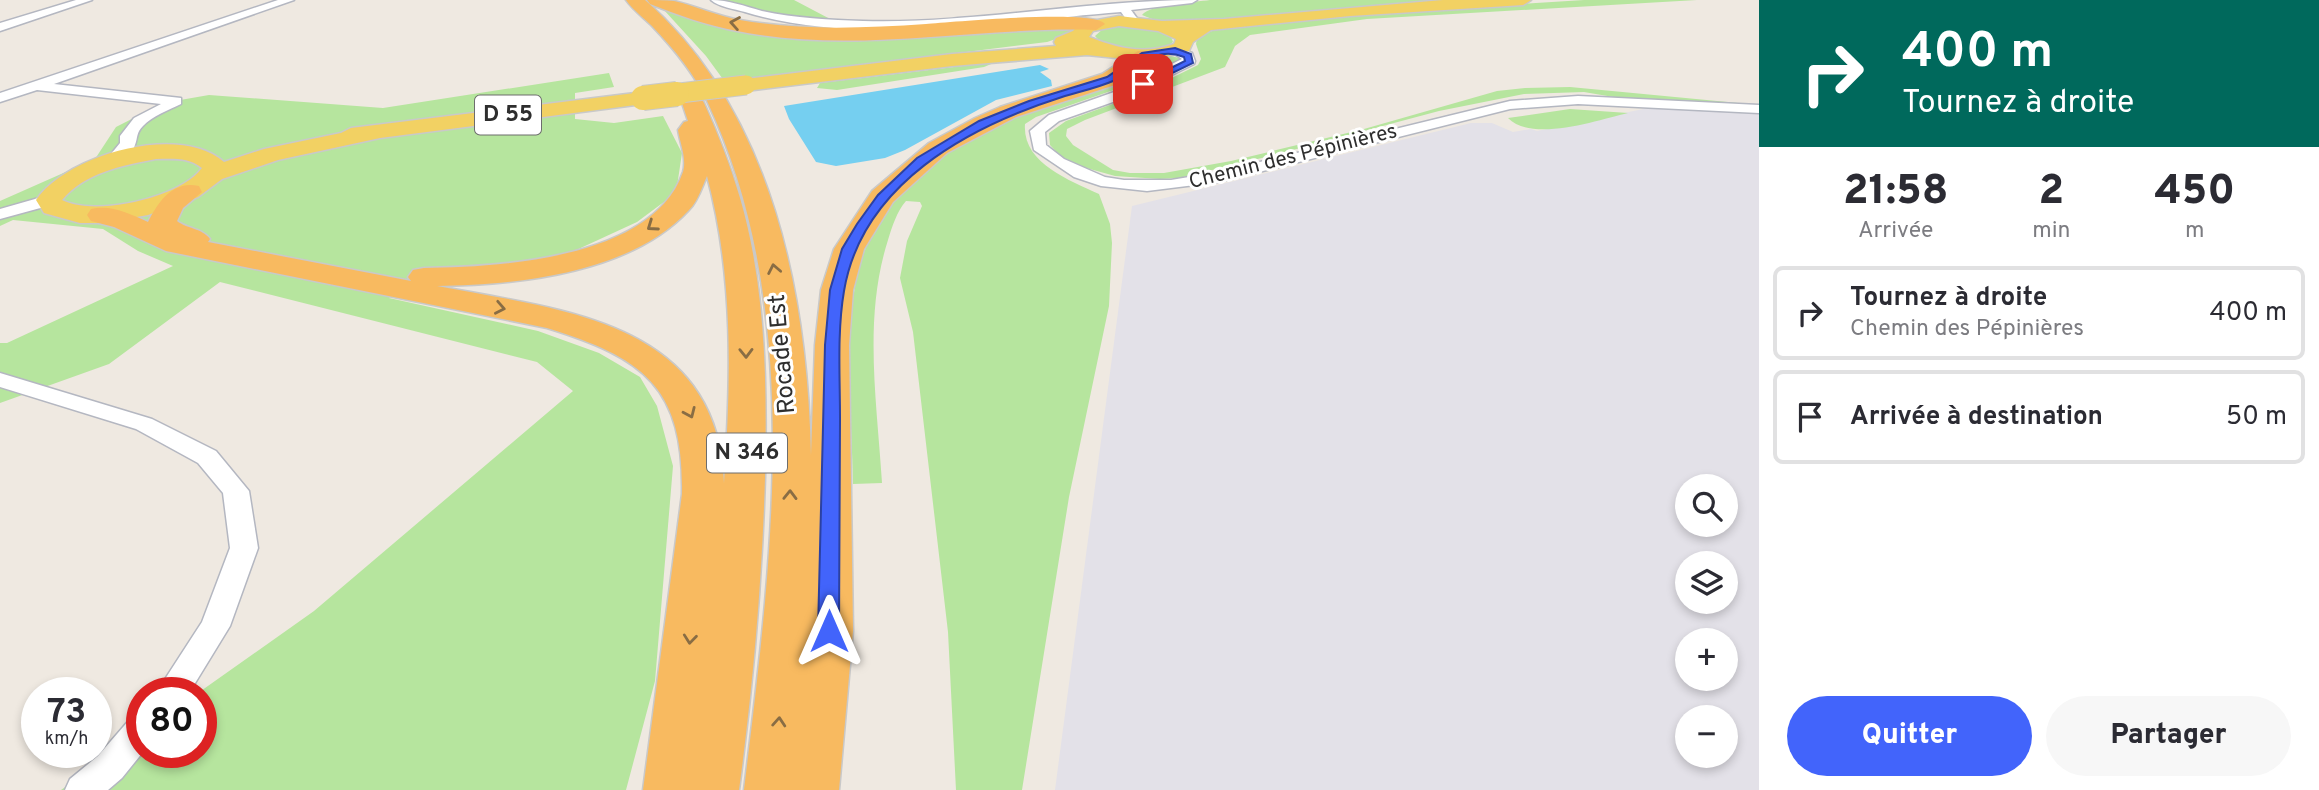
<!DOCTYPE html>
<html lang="fr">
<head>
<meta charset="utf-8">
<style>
  :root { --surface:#fff; --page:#f7f7f7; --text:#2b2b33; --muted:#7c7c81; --line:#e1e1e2; --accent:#4264fb }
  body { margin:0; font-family:Overpass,sans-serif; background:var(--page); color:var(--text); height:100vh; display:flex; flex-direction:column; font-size:26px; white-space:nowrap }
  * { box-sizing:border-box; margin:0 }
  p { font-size:23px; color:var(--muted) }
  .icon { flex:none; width:38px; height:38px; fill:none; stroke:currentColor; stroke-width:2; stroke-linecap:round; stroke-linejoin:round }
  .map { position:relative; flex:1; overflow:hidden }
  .side { display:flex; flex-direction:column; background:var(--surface); width:560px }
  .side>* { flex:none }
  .hud { background:#00695c; color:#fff; overflow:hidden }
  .controls { position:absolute; left:1675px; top:474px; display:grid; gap:14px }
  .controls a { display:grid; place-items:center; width:63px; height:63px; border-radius:50%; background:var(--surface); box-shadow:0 4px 10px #0003; font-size:35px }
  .speed { position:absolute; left:21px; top:677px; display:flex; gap:14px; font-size:35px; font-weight:700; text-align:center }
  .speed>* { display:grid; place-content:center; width:91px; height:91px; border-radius:50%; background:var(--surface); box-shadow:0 4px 10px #0003; line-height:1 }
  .speed small { font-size:18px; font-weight:400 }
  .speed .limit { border:10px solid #d22; background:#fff; color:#111 }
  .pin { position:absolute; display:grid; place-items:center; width:60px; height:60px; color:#fff; margin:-30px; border-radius:14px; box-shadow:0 4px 10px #0006 }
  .me { position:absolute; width:77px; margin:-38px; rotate:0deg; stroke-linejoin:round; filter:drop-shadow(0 0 5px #0008) }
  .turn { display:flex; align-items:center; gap:24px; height:147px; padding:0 28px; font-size:32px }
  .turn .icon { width:91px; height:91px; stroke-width:2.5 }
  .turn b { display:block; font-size:49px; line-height:60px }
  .eta { display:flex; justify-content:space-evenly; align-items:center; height:119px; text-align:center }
  .eta b { font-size:42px; font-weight:800; line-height:49px }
  .primary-button { display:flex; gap:14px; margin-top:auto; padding:14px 28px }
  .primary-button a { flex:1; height:80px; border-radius:42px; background:var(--accent); color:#fff; font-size:28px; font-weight:800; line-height:80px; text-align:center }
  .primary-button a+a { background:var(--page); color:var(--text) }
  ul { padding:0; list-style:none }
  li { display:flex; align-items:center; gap:21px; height:94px; margin:0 14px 10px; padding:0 14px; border:4px solid var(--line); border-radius:10px }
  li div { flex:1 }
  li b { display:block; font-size:26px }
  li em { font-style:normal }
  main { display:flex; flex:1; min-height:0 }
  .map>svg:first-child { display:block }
</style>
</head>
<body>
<main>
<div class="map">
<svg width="1759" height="790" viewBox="0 0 1759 790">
  <rect width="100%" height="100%" fill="#efe9e1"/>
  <path fill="#e3e1e8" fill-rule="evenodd" d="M1653 107 1759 111V790H1055L1132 206 1471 123H1492L1513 132 1531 129 1537 131ZM1687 486H1726V525H1687ZM1687 564H1726V602H1687ZM1687 640H1726V679H1687ZM1687 718H1726V756H1687Z"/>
  <path fill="#b6e59e" d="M723 0H794L832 20 772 13Z
    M1210 0H1455L1205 22 1157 21 1142 15C1151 4 1194 2 1210 0Z
    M1584 0H1697L1367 19 1250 35 1235 46 1225 67 1085 120 1067 129 1066 136 1073 145 1113 170 1130 173H1164L1231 161 1364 129 1497 91 1525 88 1570 87 1759 105 1631 100 1584 92 1524 94 1439 111 1274 155 1179 178 1160 179 1115 176 1079 166 1062 158 1050 145 1049 133 1066 121 1137 95 1198 65 1201 59 1196 44 1197 38 1214 30 1349 15Z
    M669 9 748 29 1069 28 1071 30 1062 37 1047 42 725 82 706 56 664 10Z
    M1127 25 1154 28 1171 36 1173 42C1157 56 1108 54 1095 36L1104 28Z
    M1171 56 1179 58V62L1128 85 1036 117 1025 124C1022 163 1069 180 1099 194L1110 224 1112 243 1109 306 1069 497 1022 790H956L948 632 913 332 900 278 907 241 922 206 920 202 906 201C897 211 892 227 888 240 863 318 877 402 882 483L853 484C852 419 843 339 857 277 879 177 977 128 1065 99 1085 92 1107 88 1126 78 1132 74 1136 69 1141 64 1149 57 1162 57 1171 56Z
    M996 62 984 67 837 90 817 88 820 83Z
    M609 73 614 87 575 93V119L614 123 663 116 682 153 676 193 637 222 572 252 487 268H430L389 298 538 331 599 353 640 377 657 406 673 466 655 681 626 790H61L142 733V752H201V693H198L314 611 573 391 537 362 220 282 109 364 0 403V343H7L173 266 138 251 103 229 13 220 0 226V201L95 159 116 127 163 103 209 95 383 108Z
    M1570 109 1628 113C1598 120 1532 143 1508 118Z"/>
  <path fill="#75cff0" d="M1040 65 1049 69 1040 72 1051 80 1052 86 996 100 905 150 885 158 836 166 816 162 789 119 784 106Z"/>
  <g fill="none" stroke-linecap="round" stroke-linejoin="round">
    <g stroke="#b4b7c1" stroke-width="3">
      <path id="minor" d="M76 0H92L0 31V23Z
        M278 0H294L54 84 181 98V104C169 110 152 116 143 126 136 133 138 137 135 145 131 157 116 165 105 168L97 163 111 154 120 143V136L134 118 161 104 37 90 0 102V93Z
        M711 0C729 0 744 6 762 11 795 18 830 20 863 21 975 24 1086 0 1197 0L1192 3 1131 10 1139 21 1133 24 1129 23 1121 12C1005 21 857 47 745 12 734 9 719 7 711 0Z
        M1175 46 1192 53 1195 61 1194 64 1127 97 1059 121 1045 132 1046 145 1064 159 1105 177 1124 180H1171L1219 172 1510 101 1578 96 1759 105V113L1578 104 1510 109 1219 182 1147 191 1101 186 1074 177 1034 150 1030 131 1049 115 1117 91 1182 59 1169 50Z
        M49 195 57 200 55 204 0 219V209Z
        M0 373 152 419 216 451 249 491 258 548 230 626 189 693H156L202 622 230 548 223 493 198 463 136 429 0 387Z
        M142 715 143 752 122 778 108 790H65L70 779 98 756 130 719Z"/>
    </g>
    <g stroke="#c9c9c9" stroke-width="3">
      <path id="primary" d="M1443 0H1531L1523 5 1350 16 1211 30 1193 42 1189 51 1146 61 1087 55 952 66 746 91 739 89 736 85 739 81 746 79 952 54 1056 46 1054 42 1056 38 1073 31 1081 23 1119 16 1162 21 1224 19ZM1119 26 1158 31 1176 39 1174 44C1144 55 1117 48 1089 37L1093 31Z
        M643 92 651 93 654 98 651 103 380 138 278 160 222 179 198 197 148 215 101 223H80L44 213 36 200C68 154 180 123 224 162L264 149 341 133 351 128ZM156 159C173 159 188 157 202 168 181 198 94 217 62 200 84 173 123 165 156 159Z"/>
    </g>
    <g stroke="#c9c9c9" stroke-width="3">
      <path id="trunk" d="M626 0H645C772 112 807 292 811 455L815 345 821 290 834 249 872 191 929 143 975 118 1000 107 1102 74 1138 51H1152L1155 55 1118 84 1016 117 947 153 893 202 864 249 853 290 849 345 853 631 839 790H744C771 568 806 312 708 103 695 74 674 49 652 26 644 18 633 10 626 0Z
        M647 0C656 0 666 0 674 1 696 6 717 16 740 20 801 31 865 28 926 24 952 22 1093 9 1105 24L1096 30C978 26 854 55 737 31 706 25 678 15 650 4Z
        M693 96 701 98 704 103C718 134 730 165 740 198 766 287 767 385 765 477 762 582 753 686 739 790H643L682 494C684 387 644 358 547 328L166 251 114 227 91 221 87 215 91 209C110 204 131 214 148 222 158 202 173 180 199 186L202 192 183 208 177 221C187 229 202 228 210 239L208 242 411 281 408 277 413 270 424 268C500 267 653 259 683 172 687 159 680 143 678 130L684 122 688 121 682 103 685 98ZM707 176C734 276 731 381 724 483 718 321 562 310 437 286 518 285 631 273 689 210 698 201 702 187 707 176Z"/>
    </g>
    <use href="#minor" fill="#fff" fill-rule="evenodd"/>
    <use href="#primary" fill="#f2d163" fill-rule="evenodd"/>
    <use href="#trunk" fill="#f8ba60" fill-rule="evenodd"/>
    <g stroke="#c9c9c9" stroke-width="21" stroke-linecap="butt">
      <path id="primary-bridge-far1" d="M663 95 746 85"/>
    </g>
    <g stroke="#c9c9c9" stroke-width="26" stroke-linecap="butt">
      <path id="primary-bridge" d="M643 98 677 94"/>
    </g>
    <use href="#primary-bridge-far1" stroke="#f2d163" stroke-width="19"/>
    <use href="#primary-bridge" stroke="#f2d163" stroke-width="24"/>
  </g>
  <defs><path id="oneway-chevron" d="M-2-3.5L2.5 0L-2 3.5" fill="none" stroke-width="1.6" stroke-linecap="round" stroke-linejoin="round" transform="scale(1.75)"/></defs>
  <g stroke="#896d44">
    <use href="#oneway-chevron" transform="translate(735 23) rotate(-170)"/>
    <use href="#oneway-chevron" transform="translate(652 226) rotate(145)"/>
    <use href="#oneway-chevron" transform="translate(774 269) rotate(-101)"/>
    <use href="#oneway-chevron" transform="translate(500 308) rotate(11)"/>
    <use href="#oneway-chevron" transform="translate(746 353) rotate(89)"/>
    <use href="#oneway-chevron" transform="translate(690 413) rotate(66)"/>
    <use href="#oneway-chevron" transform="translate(790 495) rotate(-89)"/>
    <use href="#oneway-chevron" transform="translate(690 639) rotate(96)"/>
    <use href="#oneway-chevron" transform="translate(779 722) rotate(-86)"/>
  </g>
  <path fill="#4264fb" stroke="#2b41a3" stroke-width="2" d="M1175 48 1191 54 1193 63 1146 86 1138 84 1179 64 1185 61 1184 57C1154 45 1137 69 1113 81 1097 88 1078 92 1062 97 968 127 862 184 844 291 837 332 840 376 840 418 839 489 839 560 839 631L836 636 829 639 821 636 818 631 825 345 830 290 842 249 857 224 878 195 917 158 979 121 1029 101 1107 77 1142 53Z"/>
  <g text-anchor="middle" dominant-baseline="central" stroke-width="6" stroke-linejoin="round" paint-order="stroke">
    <g font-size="21" fill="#2e2e2e" stroke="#fff">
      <text transform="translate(1293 157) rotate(-14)">Chemin des Pépinières</text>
    </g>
    <g fill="#fff" stroke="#6d6d6d" stroke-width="2">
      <rect x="475" y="95.5" width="66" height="39" rx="5"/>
      <rect x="707" y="433.5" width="80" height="39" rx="5"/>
    </g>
    <g font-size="23" font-weight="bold" fill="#2e2e2e">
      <text x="508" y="115">D 55</text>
      <text x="747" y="453">N 346</text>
    </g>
    <g font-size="24" fill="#2e2e2e" stroke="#fff">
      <text transform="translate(783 354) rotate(-95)">Rocade Est</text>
    </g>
  </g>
</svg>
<div class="controls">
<a><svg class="icon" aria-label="search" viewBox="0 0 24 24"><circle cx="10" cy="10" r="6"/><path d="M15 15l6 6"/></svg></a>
<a><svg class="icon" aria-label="layers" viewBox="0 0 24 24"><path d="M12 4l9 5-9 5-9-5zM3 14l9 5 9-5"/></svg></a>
<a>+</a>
<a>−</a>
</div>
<div class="speed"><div>73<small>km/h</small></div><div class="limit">80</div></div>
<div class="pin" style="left:1143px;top:84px;background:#d93025"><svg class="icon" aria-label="arrive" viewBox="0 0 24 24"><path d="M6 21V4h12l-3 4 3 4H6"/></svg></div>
<svg class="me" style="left:829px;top:631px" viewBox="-20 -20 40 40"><path d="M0-17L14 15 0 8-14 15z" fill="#4264fb" stroke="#fff" stroke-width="4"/></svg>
</div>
<section class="side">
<div class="hud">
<div class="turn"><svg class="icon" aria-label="right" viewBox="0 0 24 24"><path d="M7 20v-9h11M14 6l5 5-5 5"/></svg><div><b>400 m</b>Tournez à droite</div></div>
</div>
<div class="eta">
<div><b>21:58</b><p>Arrivée</p></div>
<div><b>2</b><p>min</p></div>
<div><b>450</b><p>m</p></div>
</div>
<ul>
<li><svg class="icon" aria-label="right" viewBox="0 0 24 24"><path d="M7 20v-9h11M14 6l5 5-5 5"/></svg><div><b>Tournez à droite</b><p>Chemin des Pépinières</p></div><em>400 m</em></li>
<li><svg class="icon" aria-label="arrive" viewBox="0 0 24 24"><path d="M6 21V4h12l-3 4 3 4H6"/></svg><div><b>Arrivée à destination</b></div><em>50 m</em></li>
</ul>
<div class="primary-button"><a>Quitter</a><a>Partager</a></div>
</section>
</main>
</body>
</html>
